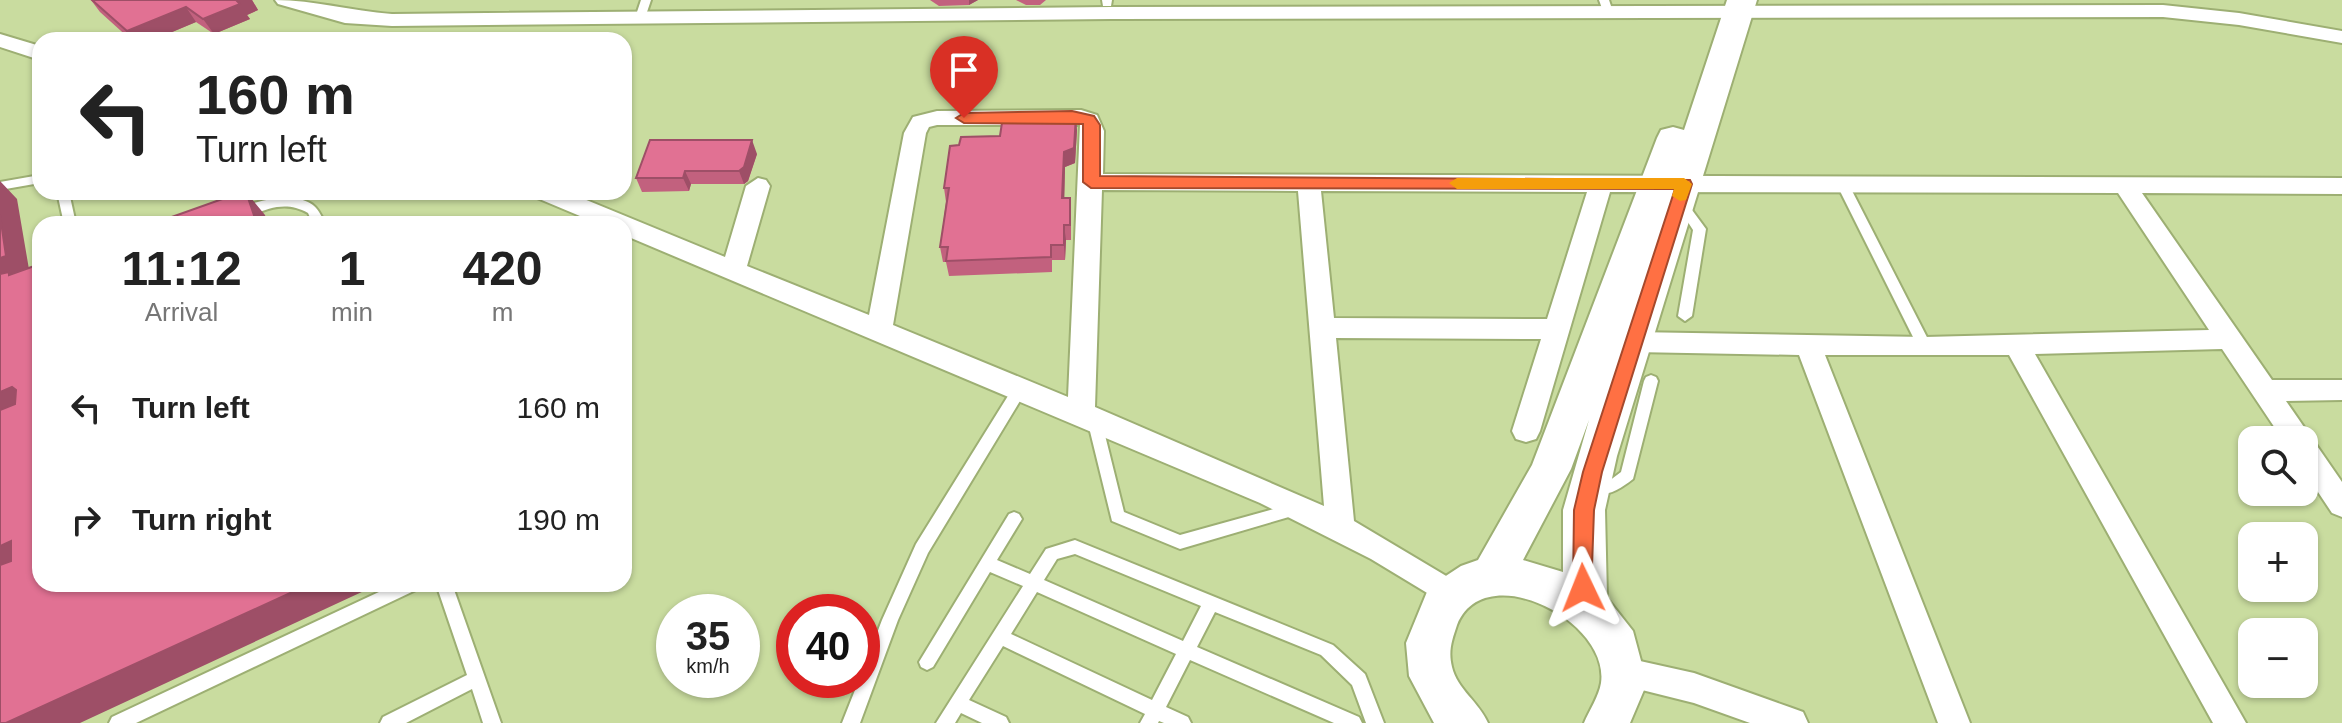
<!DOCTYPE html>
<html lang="en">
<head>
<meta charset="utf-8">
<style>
  :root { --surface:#fff; --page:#f6f6f6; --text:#222; --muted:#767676 }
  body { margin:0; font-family:Helvetica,sans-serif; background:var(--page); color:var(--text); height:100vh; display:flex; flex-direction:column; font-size:30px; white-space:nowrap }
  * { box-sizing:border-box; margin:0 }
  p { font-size:26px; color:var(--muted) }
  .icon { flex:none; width:44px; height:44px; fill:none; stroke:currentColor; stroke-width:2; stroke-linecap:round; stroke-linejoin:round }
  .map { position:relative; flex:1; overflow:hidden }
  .drawer { position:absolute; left:32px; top:216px; width:600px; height:376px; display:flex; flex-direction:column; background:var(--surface); border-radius:24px; box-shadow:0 2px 6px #0004 }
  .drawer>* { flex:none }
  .guide { position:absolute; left:32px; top:32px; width:600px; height:168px; border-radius:24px; box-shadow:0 2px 6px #0004; background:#fff; color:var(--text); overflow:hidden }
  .tools { position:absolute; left:2238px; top:426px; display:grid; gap:16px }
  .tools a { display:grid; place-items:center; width:80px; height:80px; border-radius:16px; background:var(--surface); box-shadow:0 2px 6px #0004; font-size:40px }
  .speed { position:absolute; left:656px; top:594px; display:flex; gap:16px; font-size:40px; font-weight:700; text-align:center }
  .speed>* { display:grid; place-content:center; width:104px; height:104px; border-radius:50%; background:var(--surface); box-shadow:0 2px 6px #0004; line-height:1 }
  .speed small { font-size:20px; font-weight:400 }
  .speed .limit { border:12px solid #d22; background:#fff; color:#111 }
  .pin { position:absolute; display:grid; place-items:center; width:68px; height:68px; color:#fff; margin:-82px -34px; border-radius:50% 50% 50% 0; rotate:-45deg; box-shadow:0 0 8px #0007 }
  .pin .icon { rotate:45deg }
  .me { position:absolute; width:88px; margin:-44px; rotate:358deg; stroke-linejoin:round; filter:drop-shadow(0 0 6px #0008) }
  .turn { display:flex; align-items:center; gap:28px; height:168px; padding:0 32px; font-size:36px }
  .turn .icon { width:104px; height:104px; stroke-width:2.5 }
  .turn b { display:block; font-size:56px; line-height:68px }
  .eta { display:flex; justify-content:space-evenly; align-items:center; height:136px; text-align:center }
  .eta b { font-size:48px; font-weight:700; line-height:56px }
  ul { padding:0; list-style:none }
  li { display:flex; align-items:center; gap:24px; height:112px; padding:0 32px }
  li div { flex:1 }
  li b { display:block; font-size:30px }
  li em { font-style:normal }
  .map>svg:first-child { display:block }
</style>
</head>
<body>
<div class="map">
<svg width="2342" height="723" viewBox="0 0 2342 723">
  <rect width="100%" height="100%" fill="#c9dc9f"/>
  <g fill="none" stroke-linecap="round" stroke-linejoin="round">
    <g stroke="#9daf73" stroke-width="4">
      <path id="lane" d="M641 0H651L645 18 640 21 635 18Z
        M1102 0H1112L1111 6H1103Z
        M1599 0H1609L1613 12 1612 14H1604Z
        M40 175V183L0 190V182Z
        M1842 179 1848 183 1932 347 1930 351H1920L1836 183Z
        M57 192H69L76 224H64Z
        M289 197C311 201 317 204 325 224H313L308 213C278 196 255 217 226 224 220 225 212 224 206 224L207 221C234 210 260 198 289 197Z
        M1677 203 1692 210 1706 229 1692 316 1685 321 1678 316 1693 230 1684 216 1671 207 1673 204Z
        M1651 375 1656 377 1658 381 1633 479C1619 490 1606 498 1588 493L1585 489 1588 485 1609 481 1621 472 1644 381 1646 377Z
        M1021 381 1026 383 1028 387 1026 391 928 553 898 620 860 723H842L859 680H862V672L882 620 916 544 1016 383Z
        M1094 413 1099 415 1101 419 1124 512 1180 535 1299 502 1304 503 1307 508 1304 513 1299 514 1180 549 1112 521 1087 419 1089 415Z
        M1014 512 1019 514 1022 519 997 560 1030 574 1046 549 1075 540 1333 645 1365 674 1384 723H1366L1352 685 1321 655 1215 612 1197 647 1359 717 1362 723H1334L1190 660 1166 707 1188 717 1191 723H1164L1159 721 1158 723H1140L1145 714 1003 646 969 700 1006 717 1009 723H982L961 713 955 723H936L1023 586 990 572 933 667 927 670 921 667 919 662 1009 514ZM1075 554 1201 606 1183 641 1044 580 1057 559ZM1037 592 1176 654 1152 700 1011 634Z
        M396 584H420L418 589 136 723H109L112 717Z
        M436 584H452L501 723H483L472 689 406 723H380L383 717 467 675Z"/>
    </g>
    <g stroke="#9daf73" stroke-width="4">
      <path id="street" d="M275 0C315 0 351 11 392 14L1111 7 2163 5 2239 13 2342 31V43L2239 25 2163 17 1111 19 392 26 345 23 278 4Z
        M0 34 40 46V60L0 47Z
        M1081 110 1097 115 1104 131 1103 174 2342 178V194L2142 193 2272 380H2342V400L2286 401 2342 482V517L2332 513 2304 471V440H2283L2222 349 2035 354 2246 723H2213L2009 355H1825L1970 723H1938L1799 355 1634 352 1625 349 1621 342 1625 335 1634 332 1925 337 2209 330 2118 193 1610 192 1540 431 1536 439 1526 442 1516 439 1512 431 1541 339 1336 338 1354 521 1463 586 1467 595 1463 604 1452 608 1371 559 1260 503 624 235V224H599L537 198 533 192H567L725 257 746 186 758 178 766 180 770 186 747 266 869 315 904 133 913 117 937 111ZM937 125H1080L1068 397 893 325 926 133 929 127ZM1102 190 1298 191 1324 506 1095 407ZM1321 191 1587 192 1547 319 1334 318Z
        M1622 657 1694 673 1792 708 1803 712 1808 723H1750L1694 703 1622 685 1611 681 1606 671 1611 661Z"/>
    </g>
    <g stroke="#9daf73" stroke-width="4">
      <path id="secondary" d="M1727 0H1757L1617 456 1605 510 1607 598 1633 631 1647 683 1630 723H1584C1589 711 1599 696 1601 683 1610 620 1484 557 1457 625 1452 640 1448 651 1452 667 1457 689 1479 702 1488 723H1434L1409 676 1406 643 1429 587 1461 566 1478 560 1532 465 1657 138 1661 130 1673 127 1684 130ZM1589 420 1563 510V572L1523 560 1571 469Z"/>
    </g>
    <use href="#lane" fill="#fff" fill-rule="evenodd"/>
    <use href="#street" fill="#fff" fill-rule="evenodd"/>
    <use href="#secondary" fill="#fff" fill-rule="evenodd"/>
  </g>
  <path fill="#c2617e" d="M91 0H252L258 10 247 15 250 19 214 34 196 22 153 40H131L100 12Z
    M930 0H978L969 5 939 6Z
    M1016 0H1046L1040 5H1026Z
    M1077 130 1075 163 1065 167 1064 198 1071 212V240H1066L1065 260H1052V272L949 276 946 262H943L940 247 946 202 944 188 959 145Z
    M757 154 748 181 744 184H691L689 191 642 192 636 178Z"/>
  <path fill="#9e4f67" d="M236 0H252L258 10 247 15 250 19 214 34 203 19Z
    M969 0H978L969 5Z
    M186 7 196 22 153 40H134L127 31Z
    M1076 115 1077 130 1075 163 1065 167 1064 212 1062 198 1064 152Z
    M752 140 757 154 748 181 744 184 739 171Z
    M685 171 691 184 689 191 683 178Z
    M0 181 17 199 31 281 0 292Z
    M246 192 265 215 268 224H257Z
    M1064 225 1066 240 1065 260 1064 245Z
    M12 387 39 411 0 427V392Z
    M11 541 40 563 0 580V546Z
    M310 584H379L80 723H6Z"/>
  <path fill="#e17193" stroke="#9e4f67" stroke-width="2" d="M92 0H236L240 4 203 19 186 7 127 31Z
    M1076 115 1074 148 1064 152 1062 198H1070V225H1064V245H1051V257L946 261 948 247H940L949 188H944L950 146 959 145 961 137 1000 136 1003 116Z
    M650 140H752L744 167 739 171H685L683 178H636Z
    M242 192H246L257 224H152Z
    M0 215 6 256 0 258Z
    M40 264V584H310L6 723H0V565L11 561V541L0 546V410L15 404 16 390 12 387 0 392V274L9 272V275Z"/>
  <path fill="#ff7043" stroke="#a6492c" stroke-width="2" d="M1072 111 1094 116 1100 125V176L1690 180 1692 184 1602 472 1594 510 1591 595H1576L1573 588 1574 510 1583 472 1675 189 1091 188 1083 182V124L964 123 956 118 964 113Z"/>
  <path fill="#f59e0b" d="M1457 178H1684L1692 184 1686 200 1680 201 1672 196 1674 189H1457L1449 183Z"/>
</svg>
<div class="tools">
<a><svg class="icon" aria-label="search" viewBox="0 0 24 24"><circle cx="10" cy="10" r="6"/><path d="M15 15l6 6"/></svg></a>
<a>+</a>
<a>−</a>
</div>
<div class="speed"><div>35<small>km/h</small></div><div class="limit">40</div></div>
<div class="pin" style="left:964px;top:118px;background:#d93025"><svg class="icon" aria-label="arrive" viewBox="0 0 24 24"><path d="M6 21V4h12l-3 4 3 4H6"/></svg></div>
<svg class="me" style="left:1583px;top:588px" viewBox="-20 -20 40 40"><path d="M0-17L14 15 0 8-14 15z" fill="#ff7043" stroke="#fff" stroke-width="4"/></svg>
<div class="guide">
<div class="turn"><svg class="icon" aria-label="left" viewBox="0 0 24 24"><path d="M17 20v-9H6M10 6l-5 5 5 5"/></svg><div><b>160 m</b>Turn left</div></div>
</div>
<section class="drawer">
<div class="eta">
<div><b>11:12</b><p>Arrival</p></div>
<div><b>1</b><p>min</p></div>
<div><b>420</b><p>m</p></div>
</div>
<ul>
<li><svg class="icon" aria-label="left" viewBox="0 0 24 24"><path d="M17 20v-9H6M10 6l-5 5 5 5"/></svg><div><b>Turn left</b></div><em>160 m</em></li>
<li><svg class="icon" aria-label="right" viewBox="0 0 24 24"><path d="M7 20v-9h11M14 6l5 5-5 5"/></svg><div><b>Turn right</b></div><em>190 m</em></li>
</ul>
</section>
</div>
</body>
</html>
